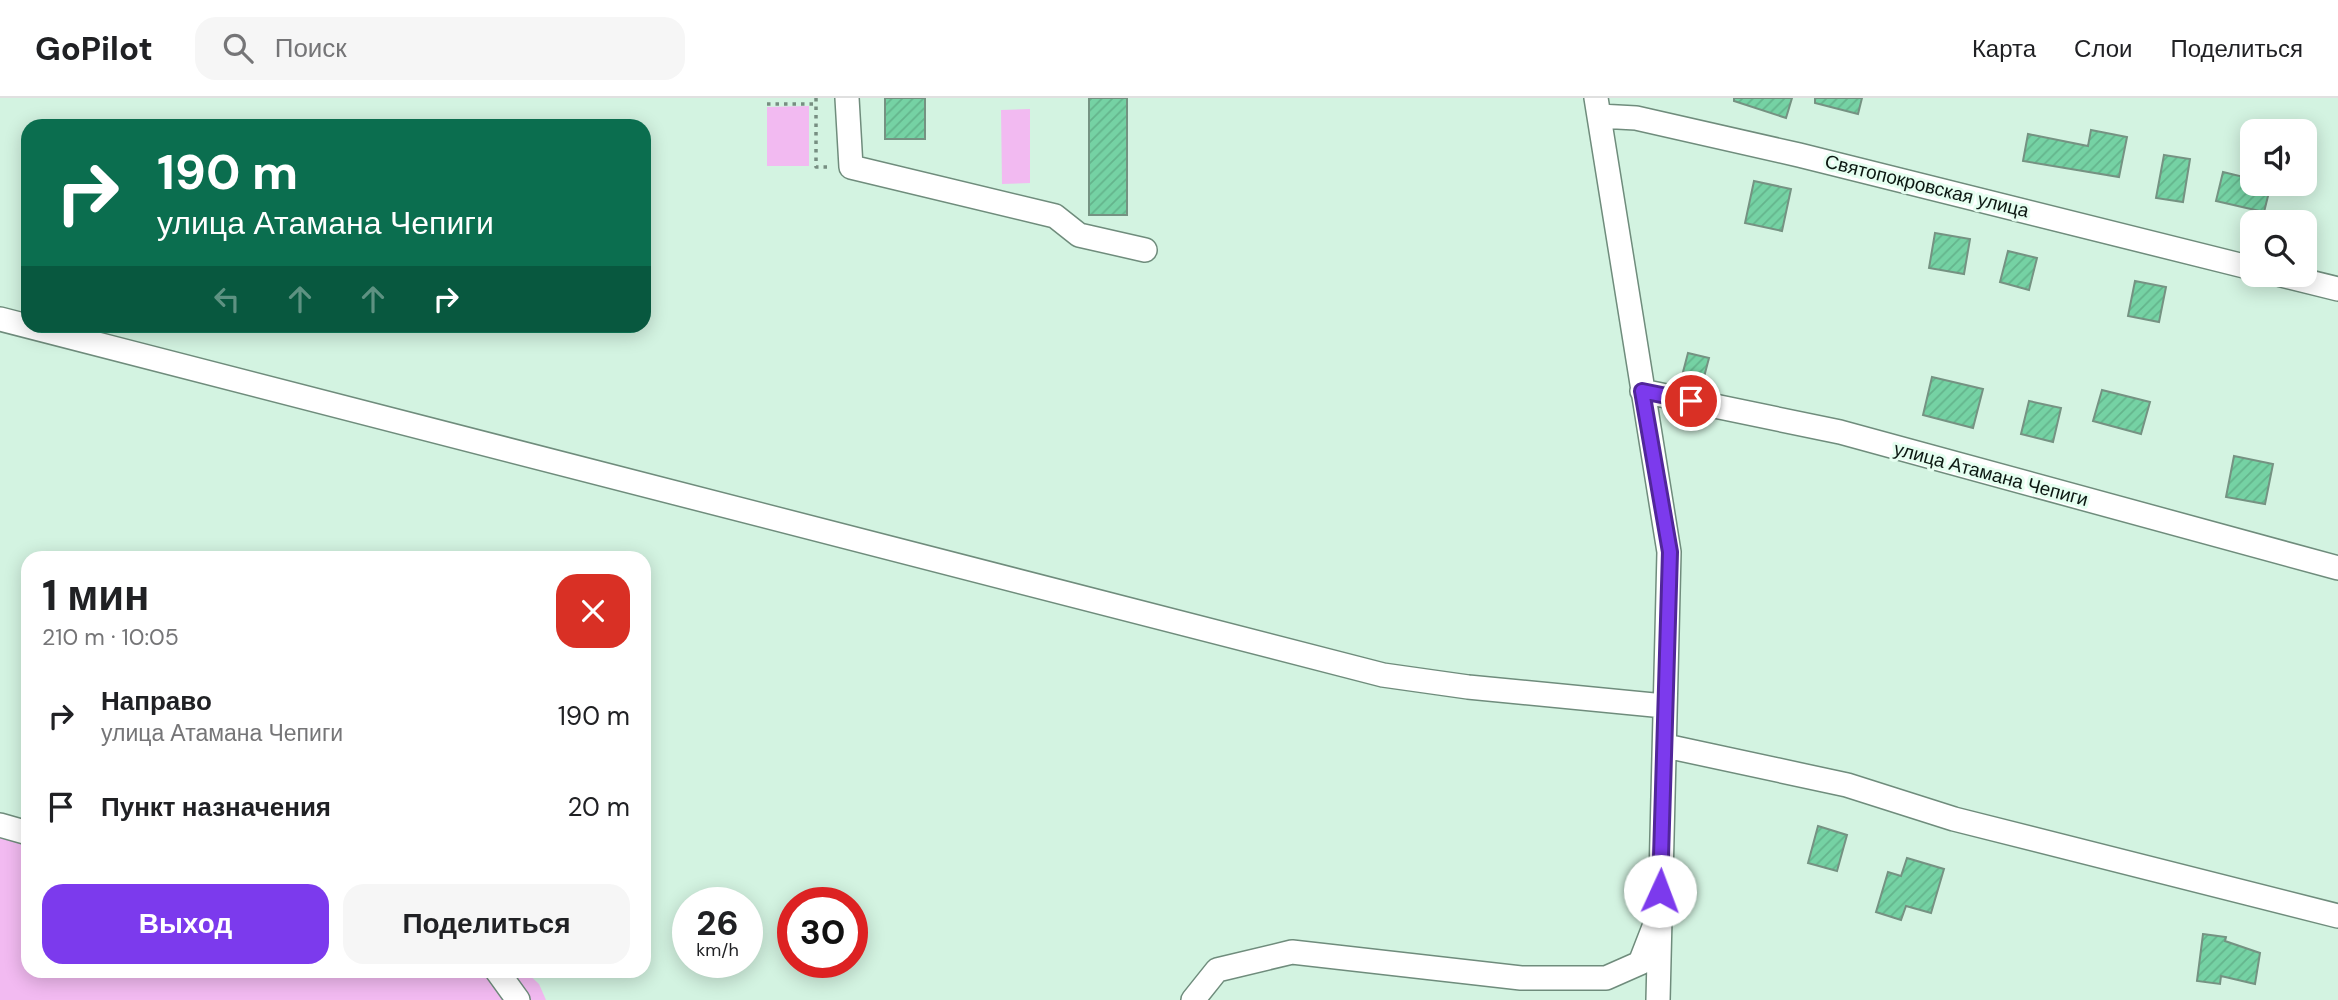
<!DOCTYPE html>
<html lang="ru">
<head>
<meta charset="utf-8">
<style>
  :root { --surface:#fff; --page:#f6f6f6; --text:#202124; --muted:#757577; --line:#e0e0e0; --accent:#7c3aed }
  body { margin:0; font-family:"DM Sans",sans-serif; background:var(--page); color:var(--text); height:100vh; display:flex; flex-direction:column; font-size:26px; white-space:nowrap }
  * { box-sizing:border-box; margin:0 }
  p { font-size:23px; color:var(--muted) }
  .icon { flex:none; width:38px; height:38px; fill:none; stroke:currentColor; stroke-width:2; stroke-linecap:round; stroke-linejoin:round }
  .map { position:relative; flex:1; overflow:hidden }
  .drawer { position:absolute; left:21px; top:453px; width:630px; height:427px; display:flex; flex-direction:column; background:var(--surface); border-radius:21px; box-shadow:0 4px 18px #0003 }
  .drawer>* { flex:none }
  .guide { position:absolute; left:21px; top:21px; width:630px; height:214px; border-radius:21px; box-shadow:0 4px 18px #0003; background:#0b6e4f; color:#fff; overflow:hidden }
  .controls { position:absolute; left:2240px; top:21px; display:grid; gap:14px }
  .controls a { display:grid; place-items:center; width:77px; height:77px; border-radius:14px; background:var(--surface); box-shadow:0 4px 18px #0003; font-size:35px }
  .speed { position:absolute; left:672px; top:789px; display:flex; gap:14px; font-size:35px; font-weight:700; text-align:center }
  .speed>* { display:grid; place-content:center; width:91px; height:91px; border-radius:50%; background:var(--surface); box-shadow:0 4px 18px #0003; line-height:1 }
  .speed small { font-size:18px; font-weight:400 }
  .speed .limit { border:10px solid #d22; background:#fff; color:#111 }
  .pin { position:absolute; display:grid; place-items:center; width:60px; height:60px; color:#fff; margin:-30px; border:4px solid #fff; border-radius:50%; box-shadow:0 2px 7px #0007 }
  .me { position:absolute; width:77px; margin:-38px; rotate:2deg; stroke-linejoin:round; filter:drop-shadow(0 0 5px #0008) }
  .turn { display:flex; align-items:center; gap:24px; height:147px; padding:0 21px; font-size:32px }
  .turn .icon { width:91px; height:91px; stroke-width:2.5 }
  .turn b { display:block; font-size:49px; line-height:60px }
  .lanes { display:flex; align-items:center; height:66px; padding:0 21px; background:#0003; justify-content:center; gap:35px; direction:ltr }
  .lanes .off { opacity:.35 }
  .round { display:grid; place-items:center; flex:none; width:74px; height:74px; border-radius:21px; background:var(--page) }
  .headline { display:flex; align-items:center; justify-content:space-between; height:119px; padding:0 21px }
  h1 { font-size:42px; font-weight:700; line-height:52px }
  .action { display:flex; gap:14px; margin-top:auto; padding:14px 21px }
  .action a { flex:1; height:80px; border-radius:21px; background:var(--accent); color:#fff; font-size:28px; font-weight:700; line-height:80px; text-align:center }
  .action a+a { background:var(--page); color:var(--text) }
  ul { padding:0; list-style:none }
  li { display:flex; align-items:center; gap:21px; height:91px; padding:0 21px }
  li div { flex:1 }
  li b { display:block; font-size:26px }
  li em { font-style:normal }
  header { display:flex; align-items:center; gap:42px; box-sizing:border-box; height:98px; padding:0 35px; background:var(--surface); border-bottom:2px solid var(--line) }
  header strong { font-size:33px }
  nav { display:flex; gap:38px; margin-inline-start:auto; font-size:24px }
  .search { width:490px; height:63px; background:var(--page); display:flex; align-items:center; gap:18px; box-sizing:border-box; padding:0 24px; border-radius:21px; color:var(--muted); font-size:26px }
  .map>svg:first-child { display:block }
</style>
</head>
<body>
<header>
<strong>GoPilot</strong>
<div class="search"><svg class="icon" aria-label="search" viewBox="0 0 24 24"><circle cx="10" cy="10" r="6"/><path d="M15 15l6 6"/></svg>Поиск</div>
<nav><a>Карта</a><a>Слои</a><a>Поделиться</a></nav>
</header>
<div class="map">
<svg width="2338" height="902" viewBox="0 0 2338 902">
  <defs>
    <pattern id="building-hatch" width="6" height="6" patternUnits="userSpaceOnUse" patternTransform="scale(1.75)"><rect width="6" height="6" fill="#75d2a4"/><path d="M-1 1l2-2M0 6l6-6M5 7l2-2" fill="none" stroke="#64b48c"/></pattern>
  </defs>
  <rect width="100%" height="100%" fill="#d3f3e1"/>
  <path fill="#f2baf1" d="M809 8V68H767V9Z
    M1030 11V85L1002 86 1001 12Z
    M0 716 28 724V873H525L539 886 546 902H0Z"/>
  <path fill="url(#building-hatch)" stroke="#759282" stroke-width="2" d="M885 0H925V41H885Z
    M1089 0H1127V117H1089Z
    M1734 0H1792L1786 20 1734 3Z
    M1815 0H1862L1858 16 1815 5Z
    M2091 32 2127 39 2119 79 2023 63 2028 36 2088 48Z
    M2164 57 2190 61 2183 104 2156 100Z
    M2223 74 2252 81V86H2271L2264 114 2216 103Z
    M1754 83 1791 91 1782 133 1745 125Z
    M1935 135 1970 141 1964 176 1929 170Z
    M2008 153 2037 160 2029 192 2000 184Z
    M2135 183 2166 189 2159 224 2128 218Z
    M1688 255 1709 260 1704 279 1683 274Z
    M1932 279 1983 291 1973 330 1923 317Z
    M2102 292 2150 304 2141 336 2093 323Z
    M2029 303 2061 310 2053 344 2021 336Z
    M2234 358 2273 366 2265 406 2226 399Z
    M1818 728 1847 737 1837 773 1808 765Z
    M1907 760 1944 771 1931 815 1906 808 1901 822 1876 814 1888 774 1901 778Z
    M2203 836 2226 839 2225 843 2260 855 2255 886 2221 878 2220 886 2197 883Z"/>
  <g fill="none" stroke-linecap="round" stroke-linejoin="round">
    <g stroke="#6f8c7c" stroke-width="26">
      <path id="minor" d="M847 0 851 69 1055 118 1079 137 1145 152
        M1596 0 1669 454 1658 902
        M1599 18 1636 20 1799 57 2252 170
        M2281 177 2338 191
        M0 221 1383 577 1468 589 1664 608
        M1642 293 1840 334 2338 470
        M1666 648 1847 687 1954 721 2338 818
        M0 727 28 735
        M497 873 518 902
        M1193 902 1217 872 1292 854 1521 880H1606L1640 865 1654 829"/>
    </g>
    <path stroke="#778e81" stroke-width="3.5" stroke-dasharray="3.5 5" stroke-linecap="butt" d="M816 0V69H831
      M767 6H816"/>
    <use href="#minor" stroke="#fff" stroke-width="23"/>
  </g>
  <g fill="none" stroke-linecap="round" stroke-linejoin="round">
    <g stroke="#51269a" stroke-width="18">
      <path id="route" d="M1660 793 1670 454 1642 293 1691 303"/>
    </g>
    <use href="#route" stroke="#7c3aed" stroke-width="12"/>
  </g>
  <g text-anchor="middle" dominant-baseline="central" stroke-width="6" stroke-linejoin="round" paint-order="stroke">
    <g font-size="19" fill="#0c1812" stroke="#e5fef0">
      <text transform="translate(1927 88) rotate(14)">Святопокровская улица</text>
      <text transform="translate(1991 376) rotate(15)">улица Атамана Чепиги</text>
    </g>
  </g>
</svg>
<div class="controls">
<a><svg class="icon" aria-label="sound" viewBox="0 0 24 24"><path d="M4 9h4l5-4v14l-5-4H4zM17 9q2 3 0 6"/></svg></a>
<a><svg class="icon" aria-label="search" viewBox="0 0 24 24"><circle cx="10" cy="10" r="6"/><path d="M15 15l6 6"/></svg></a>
</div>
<div class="speed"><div>26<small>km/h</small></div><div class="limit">30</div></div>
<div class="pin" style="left:1691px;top:303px;background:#d93025"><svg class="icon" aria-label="arrive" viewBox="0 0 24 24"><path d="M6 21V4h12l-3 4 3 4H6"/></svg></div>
<svg class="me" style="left:1660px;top:793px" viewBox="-20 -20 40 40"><circle r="19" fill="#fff"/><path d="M0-13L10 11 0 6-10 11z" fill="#7c3aed"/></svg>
<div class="guide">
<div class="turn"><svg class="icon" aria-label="right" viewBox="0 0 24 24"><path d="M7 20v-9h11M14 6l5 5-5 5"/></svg><div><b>190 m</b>улица Атамана Чепиги</div></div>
<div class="lanes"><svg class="icon off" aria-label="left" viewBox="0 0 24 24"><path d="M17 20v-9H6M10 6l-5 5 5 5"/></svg><svg class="icon off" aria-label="ahead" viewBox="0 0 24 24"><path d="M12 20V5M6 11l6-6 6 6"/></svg><svg class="icon off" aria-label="ahead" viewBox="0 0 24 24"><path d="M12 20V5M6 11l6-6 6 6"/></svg><svg class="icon" aria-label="right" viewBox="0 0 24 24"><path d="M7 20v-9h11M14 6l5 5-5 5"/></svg></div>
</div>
<section class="drawer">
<div class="headline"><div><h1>1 мин</h1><p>210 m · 10:05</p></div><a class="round" style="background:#d93025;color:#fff"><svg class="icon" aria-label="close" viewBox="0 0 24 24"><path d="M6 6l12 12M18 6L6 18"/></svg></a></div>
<ul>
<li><svg class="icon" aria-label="right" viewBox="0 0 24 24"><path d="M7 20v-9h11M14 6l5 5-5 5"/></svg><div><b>Направо</b><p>улица Атамана Чепиги</p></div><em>190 m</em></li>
<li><svg class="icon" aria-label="arrive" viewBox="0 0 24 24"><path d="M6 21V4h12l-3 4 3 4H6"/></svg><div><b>Пункт назначения</b></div><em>20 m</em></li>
</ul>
<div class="action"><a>Выход</a><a>Поделиться</a></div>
</section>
</div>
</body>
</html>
